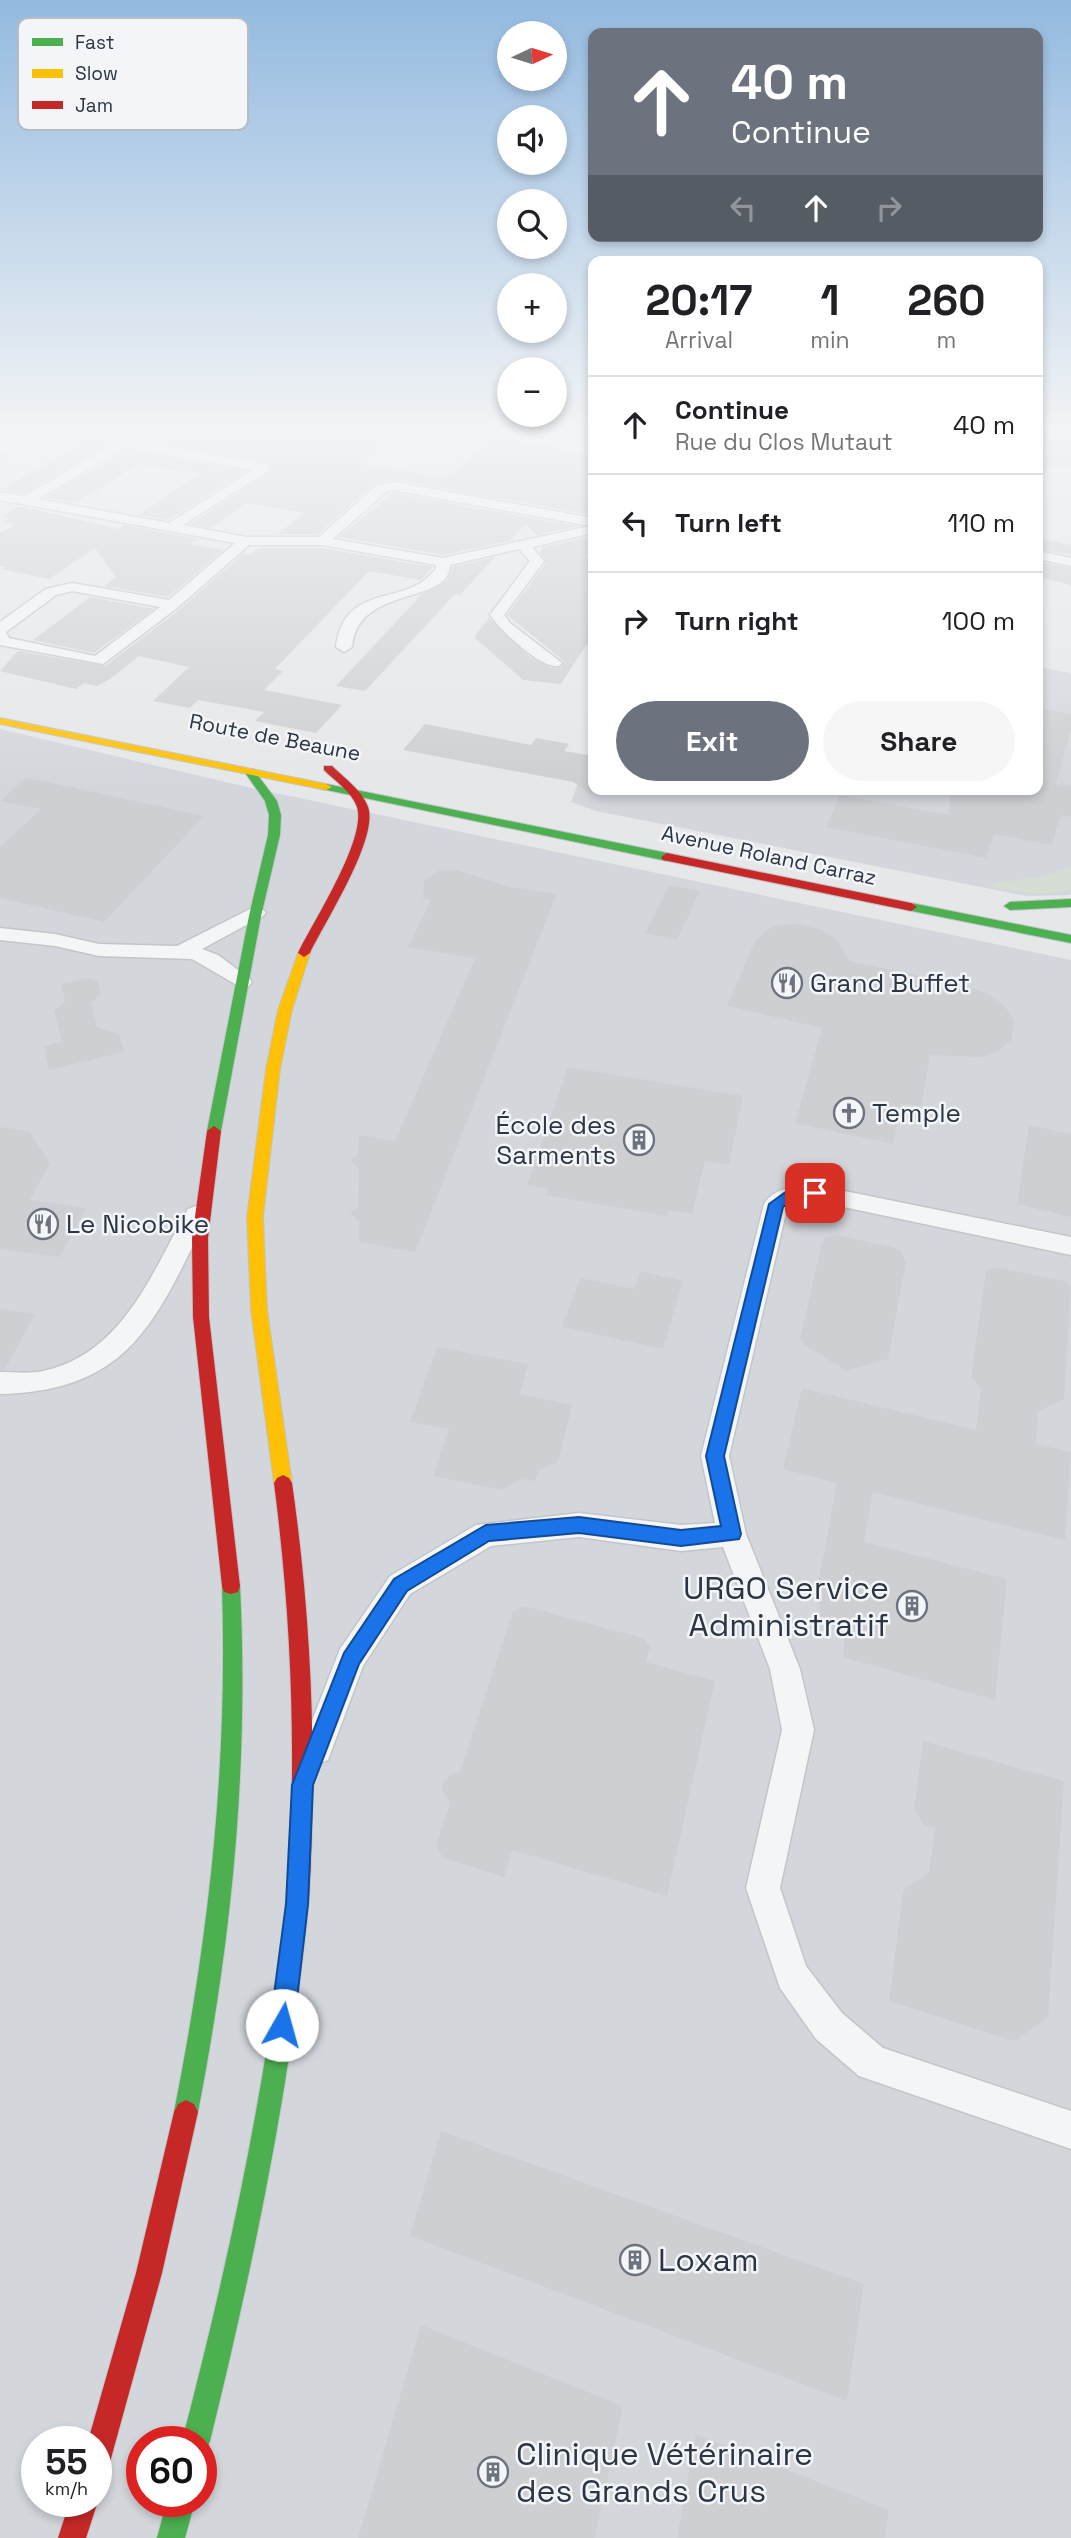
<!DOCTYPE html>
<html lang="en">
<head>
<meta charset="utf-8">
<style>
  :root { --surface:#fff; --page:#f6f6f6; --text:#202124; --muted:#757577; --line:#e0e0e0; --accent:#6c737e }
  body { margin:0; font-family:"Space Grotesk",sans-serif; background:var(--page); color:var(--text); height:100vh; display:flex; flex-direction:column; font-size:26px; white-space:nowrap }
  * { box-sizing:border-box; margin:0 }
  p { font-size:23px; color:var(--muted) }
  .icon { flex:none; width:38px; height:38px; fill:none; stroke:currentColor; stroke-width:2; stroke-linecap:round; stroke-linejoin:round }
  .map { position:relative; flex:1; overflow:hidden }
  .drawer { position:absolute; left:588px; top:256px; width:455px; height:539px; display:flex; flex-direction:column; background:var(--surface); border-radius:14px; box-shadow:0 4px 10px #0003 }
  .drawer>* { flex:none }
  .banner { position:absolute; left:588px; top:28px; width:455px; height:214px; border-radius:14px; box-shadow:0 4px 10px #0003; background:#6c737e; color:#fff; overflow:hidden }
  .needle { width:46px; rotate:86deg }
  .tools { position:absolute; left:497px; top:21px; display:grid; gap:14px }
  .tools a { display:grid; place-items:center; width:70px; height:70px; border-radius:50%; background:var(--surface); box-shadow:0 4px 10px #0003; font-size:35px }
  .speed { position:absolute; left:21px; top:2426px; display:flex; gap:14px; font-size:35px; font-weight:700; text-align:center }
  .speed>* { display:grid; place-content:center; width:91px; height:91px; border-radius:50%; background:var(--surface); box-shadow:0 4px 10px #0003; line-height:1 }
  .speed small { font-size:18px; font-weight:400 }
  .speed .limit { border:10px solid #d22; background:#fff; color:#111 }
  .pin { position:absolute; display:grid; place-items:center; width:60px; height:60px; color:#fff; margin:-30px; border-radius:14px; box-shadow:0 4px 10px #0006 }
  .me { position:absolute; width:77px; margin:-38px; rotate:7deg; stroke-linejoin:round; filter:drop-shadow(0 0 5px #0008) }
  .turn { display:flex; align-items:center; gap:24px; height:147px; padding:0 28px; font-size:32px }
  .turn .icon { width:91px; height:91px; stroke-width:2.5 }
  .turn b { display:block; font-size:49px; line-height:60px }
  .lanes { display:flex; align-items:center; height:66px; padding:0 28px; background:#0003; justify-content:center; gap:35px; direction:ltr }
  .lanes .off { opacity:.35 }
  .eta { display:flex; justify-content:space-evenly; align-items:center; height:119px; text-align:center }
  .eta b { font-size:42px; font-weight:700; line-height:49px }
  .cta { display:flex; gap:14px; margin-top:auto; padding:14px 28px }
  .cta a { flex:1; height:80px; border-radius:42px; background:var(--accent); color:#fff; font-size:28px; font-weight:700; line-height:80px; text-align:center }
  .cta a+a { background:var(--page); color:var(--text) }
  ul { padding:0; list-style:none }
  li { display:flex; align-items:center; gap:21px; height:98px; padding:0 28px; border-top:2px solid var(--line) }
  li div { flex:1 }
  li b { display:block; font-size:26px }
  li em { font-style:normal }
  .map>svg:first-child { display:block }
</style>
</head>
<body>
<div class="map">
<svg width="1071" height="2538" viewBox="0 0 1071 2538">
  <rect width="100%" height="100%" fill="#e5e7e9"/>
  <path fill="#d3d7dc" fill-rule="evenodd" d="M1038 667 1071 673V894L1068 895 1027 896 596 811 571 802 593 744V789H1038Z
    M0 729 247 787 1071 960V2538H0ZM37 2441H96V2501H37ZM142 2441H201V2501H142Z"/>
  <path fill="#d6ddd5" d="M1071 867V890C1043 896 1022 894 994 887V883L1041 877Z"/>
  <path fill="#cdcfd2" d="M105 429H401L357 463 445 478 504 429H513L506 437 511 443 593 456V515L392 479 374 484 318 534H277L305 513 246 503 212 528 190 524 269 473 270 463 123 436 24 493 6 490 12 486H7Z
    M532 429H540L592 437 586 442 529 433Z
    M1038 429H1058L1071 440V466L1038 468Z
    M126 450 246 471 168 520 139 515 199 474 139 464 76 503 45 498Z
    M393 493 577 526 537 535 525 525 510 541 443 555 339 537Z
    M19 506 120 529 124 525 197 539 190 544 223 550 168 597 104 586 116 577 95 548 49 579 1 569 5 567 0 566V533L16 524 4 521 9 518 2 517Z
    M593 536V553L585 555 593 562V646L586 645 561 684 523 680 474 637 489 618 530 657 551 668H561L564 661 507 615 546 563 540 552 543 547Z
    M1038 538 1071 545V555L1038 549Z
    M259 548H322L433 567 421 580 369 571 275 669 283 671 264 690 342 705 316 733 255 721 264 712 198 700 190 708 153 701 189 667 139 656 110 679 97 686 84 683 76 689 0 671 18 651 105 666 179 610 243 554 249 555Z
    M495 557 460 595 455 594 365 691 336 686 422 594 447 580 452 567Z
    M1038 562 1071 568V585L1038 577Z
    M90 597 154 609 94 653 33 640Z
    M1038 708 1071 714V729L1056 784 1071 786V817L1061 815 1052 845 994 834 986 858 826 827 840 795 949 815 951 789H1038Z
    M425 724 531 745 536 738 569 744 564 751 593 756V795L573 782 403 750Z
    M26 778 66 786 204 816 104 922 0 898V847L41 809 0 801Z
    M440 870H456L510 887 557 894 415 1252 359 1242V1222L350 1212 358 1208 359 1169 350 1159 358 1155 359 1135 395 1141 475 958 408 947 431 900 423 899 424 881Z
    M669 885 700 891 677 940 645 933Z
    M778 925 798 924 822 930 838 940 849 961 964 985 991 995 1006 1008 1014 1020 1012 1039 1000 1050 982 1057 930 1055 921 1106 902 1104 893 1144 795 1123 822 1028 727 1006 755 941 768 929Z
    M89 978 98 981 101 994 91 1003 97 1027 119 1034 124 1052 49 1070 44 1046 62 1042 54 1011 65 1001 61 984Z
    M568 1067 743 1096 729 1165 705 1161 692 1214 668 1210 667 1216 546 1195 548 1189 527 1185Z
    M1029 1125 1071 1134V1217L1017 1204Z
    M0 1127 29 1131 50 1163 30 1200 86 1208 60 1257 0 1249Z
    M838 1235 895 1248 901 1251 906 1262 888 1359 846 1371 805 1345 800 1339 822 1242 826 1237Z
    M995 1267 1064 1281 1071 1287 1064 1399 1038 1412 1036 1444 1071 1452 1065 1540 873 1492 864 1542 1007 1579 995 1700 843 1657 845 1630 821 1622 817 1589 837 1483 783 1469 802 1388 976 1430 981 1388 971 1377 986 1271Z
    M640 1271 683 1281 663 1349 562 1327 580 1278 635 1289Z
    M0 1309 35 1314 5 1369H0Z
    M437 1347 528 1364 520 1394 572 1405 558 1462 539 1470 535 1481 521 1479 502 1490 433 1476 449 1429 410 1422Z
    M524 1606 643 1638 650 1647 646 1662 715 1681 667 1896 512 1850 504 1877 443 1858 436 1845 450 1803 441 1789 444 1781 451 1774 460 1772 513 1611Z
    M923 1741 1064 1781 1048 2018 1014 2041 889 2001 903 1890 929 1872 935 1828 924 1825 914 1809Z
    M441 2131 864 2284 847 2401 410 2236Z
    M421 2325 623 2406 595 2538H358Z
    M696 2434 889 2510 885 2538H677Z"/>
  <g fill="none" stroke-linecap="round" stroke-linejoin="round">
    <g stroke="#c3c5c7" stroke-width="3">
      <path id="street" d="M32 429H47L0 456V447Z
        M516 429H529L524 435 593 446V454L511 440 509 437Z
        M123 439 268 465V471L183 525 246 537H319L376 486 393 482 593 518V533L532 547 544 561 504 615 510 623 562 663 559 666C542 670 499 629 490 615L530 561 519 549 450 565C449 606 358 584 352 647L344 652 336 647C343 592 385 602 419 584 425 581 431 574 436 569V565L322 545H249L177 608 103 664 0 645V622L46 589 72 583 169 600 235 543 0 500V492L24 496ZM125 447 253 470 169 523 38 499ZM393 490 590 526 443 558 333 539 386 492ZM72 591 160 607 95 656 9 638 6 632 56 595Z
        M1038 551 1071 558V566L1038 559Z
        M256 906 266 912 263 916 202 949 218 955 249 978 252 982 249 986 242 988 192 959 99 956 55 946 0 940V928L55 934 99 944 177 946Z
        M815 1185 1071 1237V1255L815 1201 797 1203 787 1209 729 1456 746 1534 800 1669 814 1730 780 1888 806 1966 842 2013 883 2048 1071 2111V2149L859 2076 816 2039 780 1988 746 1888 782 1730 770 1669 723 1547 681 1551 579 1537 491 1546 410 1594 363 1666 328 1760 317 1764 306 1760 301 1749 340 1649 390 1576 476 1525 579 1513 681 1525 715 1523 701 1456 764 1204C774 1187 797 1186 815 1185Z
        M196 1206 204 1209 208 1215C156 1320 131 1391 0 1394V1372C14 1372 29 1374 43 1371 123 1354 152 1272 188 1209Z"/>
    </g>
    <g stroke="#c1c4c7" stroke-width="2">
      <path id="fast" d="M245 769H253L277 801 281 815 280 835 261 916 221 1131 214 1136 207 1131 249 916 268 835 269 815 265 801 244 771Z
        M326 784 667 853 673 857 667 861 322 789 320 787Z
        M1071 899V907L1010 910 1004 906 1010 902Z
        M911 903 1071 935V943L907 910V904Z
        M231 1578 238 1580 240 1586C249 1766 232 1936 198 2112L194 2120 186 2124 178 2120 174 2112C209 1936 228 1766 222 1586L224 1580Z
        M298 1888 306 1891 309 1899C291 2083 254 2262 210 2441L206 2451 201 2452V2441H182C229 2262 267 2083 287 1899L290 1891Z
        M167 2501H195L185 2538H157Z"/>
    </g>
    <g stroke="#c1c4c7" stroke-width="2">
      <path id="slow" d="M0 718 326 784 332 787 326 790 0 724Z
        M304 949 310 953 292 1010 280 1069 263 1217 267 1310 292 1483 289 1488 283 1491 277 1488 274 1483 251 1310 247 1217 266 1069 278 1010 298 953Z"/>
    </g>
    <g stroke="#c1c4c7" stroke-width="2">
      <path id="jam" d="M324 766H332C344 778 362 790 368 807 379 838 325 922 310 953L304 957 298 953C313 922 367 839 357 807 352 792 335 781 324 770Z
        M667 853 911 903 917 907 911 911 663 860 661 857Z
        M214 1126 221 1131 208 1238 209 1317 240 1586 238 1592 231 1594 224 1592 222 1586 193 1317 192 1238 207 1131Z
        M283 1475 289 1478 292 1483C312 1622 317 1759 309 1899L306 1907 298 1910 290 1907 287 1899C297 1759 292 1622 274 1483L277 1478Z
        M186 2100 194 2104 198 2112 162 2273 110 2462 106 2472 96 2476V2441H88L136 2273 174 2112 178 2104Z
        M96 2497 98 2501 86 2538H58L70 2501H96Z"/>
    </g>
    <use href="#street" fill="#f4f5f6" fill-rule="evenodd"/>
    <use href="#fast" fill="#4caf50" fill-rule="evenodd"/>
    <use href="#slow" fill="#ffc107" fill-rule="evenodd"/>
    <use href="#jam" fill="#c62828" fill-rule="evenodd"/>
  </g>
  <linearGradient id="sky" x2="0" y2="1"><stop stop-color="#93bae0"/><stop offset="0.55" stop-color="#f3f4f5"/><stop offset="1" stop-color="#f3f4f5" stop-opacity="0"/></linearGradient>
  <rect width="1071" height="784" fill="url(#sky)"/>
  <path fill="#1a73e8" stroke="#114b97" stroke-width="2" d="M815 1188 821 1189V1197L795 1200 783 1207 724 1456 741 1534 739 1539 681 1546 579 1533 489 1541 407 1591 359 1664 313 1785 308 1904 294 2025 290 2033 282 2037 274 2033 270 2025 286 1904 292 1785 344 1653 394 1579 486 1525 579 1517 681 1530 721 1526 706 1456 769 1204 787 1191Z"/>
  <defs>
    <g id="restaurant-ring" transform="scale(1.575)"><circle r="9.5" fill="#f3f5f8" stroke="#6c737e" stroke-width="1.5"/><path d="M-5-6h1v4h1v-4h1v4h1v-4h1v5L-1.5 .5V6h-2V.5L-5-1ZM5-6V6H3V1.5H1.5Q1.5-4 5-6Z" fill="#6c737e"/></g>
    <g id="church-ring" transform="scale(1.575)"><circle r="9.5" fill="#f3f5f8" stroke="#6c737e" stroke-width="1.5"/><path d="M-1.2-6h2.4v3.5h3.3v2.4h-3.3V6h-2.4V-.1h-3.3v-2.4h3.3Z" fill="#6c737e"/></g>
    <g id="building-ring" transform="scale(1.575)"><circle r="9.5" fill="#f3f5f8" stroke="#6c737e" stroke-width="1.5"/><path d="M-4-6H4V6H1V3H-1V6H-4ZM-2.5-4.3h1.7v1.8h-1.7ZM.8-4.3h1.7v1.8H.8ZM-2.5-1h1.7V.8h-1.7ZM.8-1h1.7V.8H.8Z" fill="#6c737e"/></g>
  </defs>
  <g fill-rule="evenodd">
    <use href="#restaurant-ring" x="787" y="983"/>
    <use href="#church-ring" x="849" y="1113"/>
    <use href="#building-ring" x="639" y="1140"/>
    <use href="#restaurant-ring" x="43" y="1224"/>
    <use href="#building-ring" x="912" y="1606"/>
    <use href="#building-ring" x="635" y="2260"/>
    <use href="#building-ring" x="493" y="2472"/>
  </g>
  <g text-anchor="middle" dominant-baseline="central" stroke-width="5" stroke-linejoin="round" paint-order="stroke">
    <g font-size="21" fill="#2b3544" stroke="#f3f5f8">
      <text transform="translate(275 737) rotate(11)">Route de Beaune</text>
      <text transform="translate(769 855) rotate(12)">Avenue Roland Carraz</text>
    </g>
    <g font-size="26" fill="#2b3544" stroke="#f3f5f8" text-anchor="start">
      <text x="810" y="983">Grand Buffet</text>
      <text x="872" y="1113">Temple</text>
      <text x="616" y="1125" text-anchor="end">École des<tspan x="616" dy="30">Sarments</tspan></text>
      <text x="66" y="1224">Le Nicobike</text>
    </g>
    <g font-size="32" fill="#2b3544" stroke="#f3f5f8" text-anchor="start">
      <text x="889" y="1588" text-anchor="end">URGO Service<tspan x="889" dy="37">Administratif</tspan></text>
      <text x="658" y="2260">Loxam</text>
      <text x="516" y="2454">Clinique Vétérinaire<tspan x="516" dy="37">des Grands Crus</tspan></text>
    </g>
  </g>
  <rect x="18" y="18" width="230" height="112" rx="10" fill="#f3f5f8" stroke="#b7bbc2" stroke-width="2"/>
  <rect x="32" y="38" width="31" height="8" fill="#4caf50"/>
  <rect x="32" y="69" width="31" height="9" fill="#ffc107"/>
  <rect x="32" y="101" width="31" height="8" fill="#c62828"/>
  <g font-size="19" fill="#2b3544">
    <text x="75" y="49">Fast</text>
    <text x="75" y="80">Slow</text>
    <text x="75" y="112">Jam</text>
  </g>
</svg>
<div class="tools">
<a><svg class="needle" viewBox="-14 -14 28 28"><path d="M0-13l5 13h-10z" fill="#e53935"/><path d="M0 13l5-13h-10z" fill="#757577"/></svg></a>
<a><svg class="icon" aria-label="sound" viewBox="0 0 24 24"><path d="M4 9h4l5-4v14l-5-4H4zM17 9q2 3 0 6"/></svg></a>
<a><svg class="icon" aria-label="search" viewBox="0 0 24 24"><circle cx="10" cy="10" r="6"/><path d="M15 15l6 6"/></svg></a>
<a>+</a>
<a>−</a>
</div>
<div class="speed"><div>55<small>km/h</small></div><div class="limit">60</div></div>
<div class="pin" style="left:815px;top:1193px;background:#d93025"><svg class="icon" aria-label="arrive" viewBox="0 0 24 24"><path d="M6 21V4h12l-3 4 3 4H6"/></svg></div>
<svg class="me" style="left:282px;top:2025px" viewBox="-20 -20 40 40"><circle r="19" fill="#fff"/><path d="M0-13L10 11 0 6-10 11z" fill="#1a73e8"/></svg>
<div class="banner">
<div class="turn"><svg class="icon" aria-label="ahead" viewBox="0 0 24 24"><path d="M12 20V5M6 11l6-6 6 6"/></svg><div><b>40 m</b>Continue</div></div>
<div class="lanes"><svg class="icon off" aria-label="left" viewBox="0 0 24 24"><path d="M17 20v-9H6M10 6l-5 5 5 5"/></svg><svg class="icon" aria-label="ahead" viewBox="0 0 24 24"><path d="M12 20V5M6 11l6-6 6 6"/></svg><svg class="icon off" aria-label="right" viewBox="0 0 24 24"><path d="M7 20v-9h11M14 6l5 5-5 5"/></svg></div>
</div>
<section class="drawer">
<div class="eta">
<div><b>20:17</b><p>Arrival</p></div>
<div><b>1</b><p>min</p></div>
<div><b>260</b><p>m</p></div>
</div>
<ul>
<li><svg class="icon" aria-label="ahead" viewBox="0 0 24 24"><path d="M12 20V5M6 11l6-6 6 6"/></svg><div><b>Continue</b><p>Rue du Clos Mutaut</p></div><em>40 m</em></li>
<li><svg class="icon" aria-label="left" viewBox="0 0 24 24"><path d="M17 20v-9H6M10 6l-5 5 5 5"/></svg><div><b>Turn left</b></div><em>110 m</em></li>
<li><svg class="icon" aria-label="right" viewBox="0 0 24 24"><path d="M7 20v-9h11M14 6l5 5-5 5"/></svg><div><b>Turn right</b></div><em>100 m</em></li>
</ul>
<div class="cta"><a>Exit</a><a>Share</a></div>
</section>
</div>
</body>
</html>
